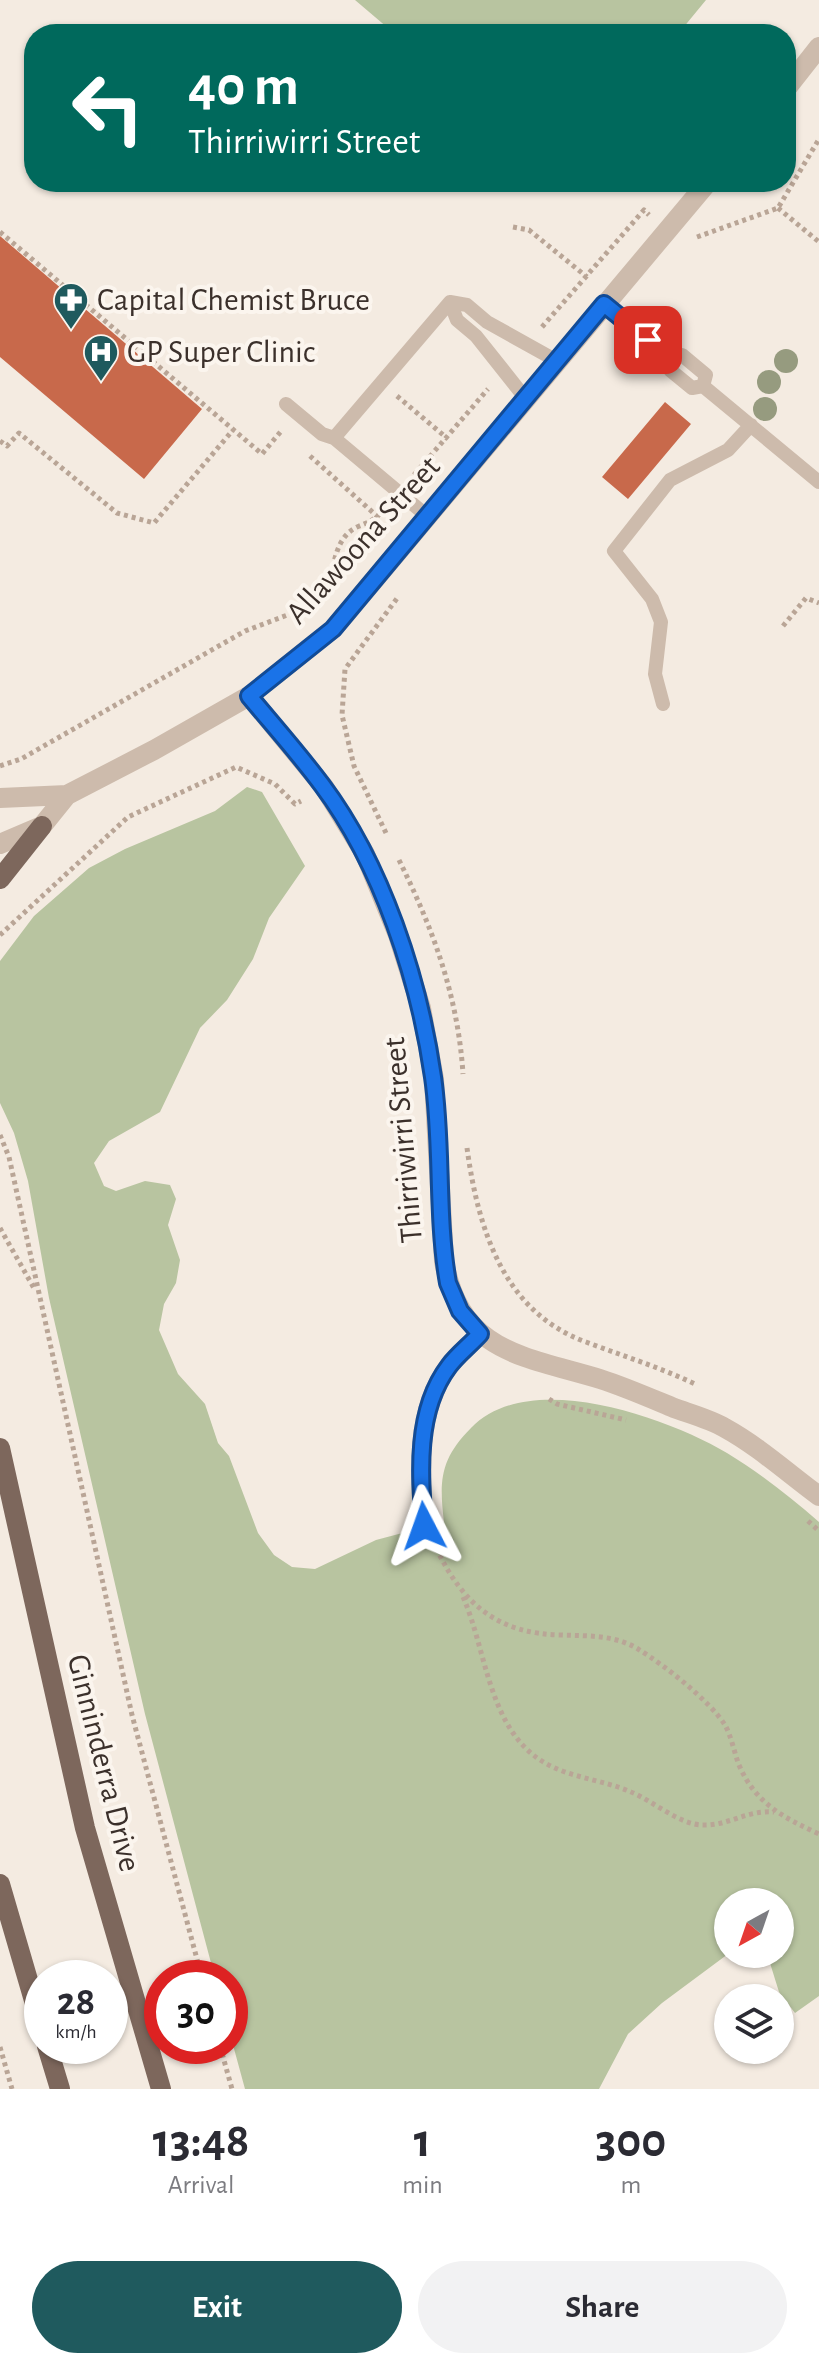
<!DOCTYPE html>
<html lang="en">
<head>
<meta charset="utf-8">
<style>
  :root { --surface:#fff; --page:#f2f2f3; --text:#2b2b33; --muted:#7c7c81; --accent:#1f5a5e }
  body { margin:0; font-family:"Alegreya Sans",sans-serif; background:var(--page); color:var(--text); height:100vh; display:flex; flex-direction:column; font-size:30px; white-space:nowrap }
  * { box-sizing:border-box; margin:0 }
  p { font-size:26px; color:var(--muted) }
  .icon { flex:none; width:44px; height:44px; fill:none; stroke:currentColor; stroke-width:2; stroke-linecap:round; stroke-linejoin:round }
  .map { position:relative; height:2089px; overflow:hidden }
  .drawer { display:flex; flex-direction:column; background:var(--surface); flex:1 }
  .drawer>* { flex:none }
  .hud { position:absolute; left:24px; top:24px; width:772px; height:168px; border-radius:32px; box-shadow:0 2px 6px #0004; background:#00695c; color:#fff; overflow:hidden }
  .needle { width:52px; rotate:220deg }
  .buttons { position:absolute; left:714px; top:1888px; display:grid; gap:16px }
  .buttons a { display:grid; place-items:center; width:80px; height:80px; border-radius:50%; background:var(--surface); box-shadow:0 2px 6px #0004; font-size:40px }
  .speed { position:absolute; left:24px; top:1960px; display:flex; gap:16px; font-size:40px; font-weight:700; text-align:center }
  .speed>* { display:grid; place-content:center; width:104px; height:104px; border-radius:50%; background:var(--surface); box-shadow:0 2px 6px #0004; line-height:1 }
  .speed small { font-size:20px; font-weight:400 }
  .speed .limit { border:12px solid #d22; background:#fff; color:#111 }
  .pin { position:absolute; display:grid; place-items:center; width:68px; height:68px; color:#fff; margin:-34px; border-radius:16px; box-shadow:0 4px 12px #0006 }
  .me { position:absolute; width:88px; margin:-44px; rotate:356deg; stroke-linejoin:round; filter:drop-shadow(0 0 6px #0008) }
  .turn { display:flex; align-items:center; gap:28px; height:168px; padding:0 32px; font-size:36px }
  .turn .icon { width:104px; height:104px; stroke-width:2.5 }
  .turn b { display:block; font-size:56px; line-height:68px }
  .eta { display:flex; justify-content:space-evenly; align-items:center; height:136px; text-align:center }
  .eta b { font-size:48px; font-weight:700; line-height:56px }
  .action { display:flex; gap:16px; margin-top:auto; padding:16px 32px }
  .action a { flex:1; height:92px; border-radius:48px; background:var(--accent); color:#fff; font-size:32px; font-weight:700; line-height:92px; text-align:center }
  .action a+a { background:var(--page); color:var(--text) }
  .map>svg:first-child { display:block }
</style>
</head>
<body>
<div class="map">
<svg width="819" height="2089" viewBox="0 0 819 2089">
  <rect width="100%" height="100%" fill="#f4ebe1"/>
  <path fill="#b8c4a0" d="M355 0H706L678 34H395Z
    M247 787 262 792 305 866 269 918 253 959 227 1000 200 1028 160 1112 109 1141 94 1163 104 1186 116 1191 145 1181 170 1185 176 1199 168 1225 180 1260 176 1283 164 1304 159 1330 178 1374 205 1404 218 1443 229 1456 258 1533 274 1555 292 1567 315 1569 376 1540 444 1522C439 1481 440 1459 471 1428 528 1368 666 1417 727 1453 760 1473 790 1497 819 1522V1996L795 2013 779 1992 770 1963 761 1954H780V1902H728V1954L662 2003 628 2034 599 2089H245L230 2034V1978H215L145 1714 49 1298 28 1181 14 1133 0 1103V961L34 916 89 868 125 849 215 811Z"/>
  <path fill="#c8694b" d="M0 236 202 409 144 479 0 357Z
    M665 402 691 424 628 499 602 477Z"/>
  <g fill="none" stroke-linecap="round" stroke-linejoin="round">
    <path stroke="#b9a596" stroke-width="5" stroke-dasharray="4 4" stroke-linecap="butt" d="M778 208 819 242
      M513 227 529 230 587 277
      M0 232 262 454 282 430
      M697 237 778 208 819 139
      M542 327 644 210 649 215
      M397 396 448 439
      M0 441 7 446 19 433 117 513 154 523 233 430
      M310 456 378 517
      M414 475 488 389
      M374 521 384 532
      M330 583C334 563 336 537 357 527 369 522 375 520 383 510
      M783 626 806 598 819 603
      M0 766 21 759 245 631 306 608 332 585
      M386 833 354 766 342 715 345 669 398 597
      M399 860C433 929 458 996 463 1074
      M0 935 128 817 236 767 275 784 295 804 301 801
      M0 1135 9 1157 132 1715 202 1978
      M467 1148C478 1228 503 1312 586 1342 623 1356 659 1367 695 1384
      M0 1228 35 1290
      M549 1399 557 1404 626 1420
      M808 1521 819 1531
      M436 1548C463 1604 497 1634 562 1635 589 1636 615 1635 638 1649 664 1665 709 1700 725 1725 732 1738 734 1752 739 1765 755 1803 784 1818 819 1834
      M463 1597C487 1651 488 1730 545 1763 571 1778 604 1780 631 1792 653 1801 680 1825 703 1825 728 1826 746 1810 774 1812
      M220 2046 232 2089
      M0 2047 12 2089"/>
    <path stroke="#cdbbac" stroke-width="14" d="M450 302 457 320 476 336 526 399
      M450 302 467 305 487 322 557 361
      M604 304 671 359 670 370 692 388 703 386 819 482
      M671 359 682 355 706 375 703 386
      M286 404 322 434 334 438 427 516
      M334 438 450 302
      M663 704 655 674 661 622 652 599 614 551 670 480 728 450 751 425"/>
    <path stroke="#cdbbac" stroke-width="20" d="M786 89 819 47
      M249 696 324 787 365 854 398 935 421 1008 434 1079 444 1261C460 1353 524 1356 600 1379 625 1387 650 1398 674 1408 691 1414 710 1419 725 1428 758 1446 789 1474 819 1496
      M0 798 67 795 154 750 249 696 333 629 708 182
      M0 844 42 826 67 795
      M424 1526C420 1474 415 1411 449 1366 457 1355 470 1345 480 1334"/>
    <path stroke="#7d675c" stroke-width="20" d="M0 879 42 826
      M0 1448 85 1828 161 2089
      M0 1884 42 2028
      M47 2046 60 2089"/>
  </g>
  <g fill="#969b7f">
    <circle cx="786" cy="361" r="12"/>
    <circle cx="769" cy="382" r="12"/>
    <circle cx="765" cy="409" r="12"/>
  </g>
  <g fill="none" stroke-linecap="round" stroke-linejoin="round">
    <g stroke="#114b97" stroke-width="20">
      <path id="route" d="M424 1526C420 1474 415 1411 449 1366 457 1355 470 1345 480 1334L460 1311 448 1283C436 1215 443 1145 433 1077 419 979 382 865 322 785 299 754 273 725 249 696L333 629 604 304 648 340"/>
    </g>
    <use href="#route" stroke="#1a73e8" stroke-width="14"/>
  </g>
  <defs>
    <g id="pharmacy-pin" transform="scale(1.8)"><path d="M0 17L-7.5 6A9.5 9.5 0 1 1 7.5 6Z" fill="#1f5a5e" stroke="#fbf5ee"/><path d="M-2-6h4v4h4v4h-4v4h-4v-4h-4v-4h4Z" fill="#fff"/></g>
    <g id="hospital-pin" transform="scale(1.8)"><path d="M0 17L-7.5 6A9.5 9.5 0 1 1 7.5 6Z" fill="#1f5a5e" stroke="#fbf5ee"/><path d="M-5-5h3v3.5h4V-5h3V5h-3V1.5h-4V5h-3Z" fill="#fff"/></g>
  </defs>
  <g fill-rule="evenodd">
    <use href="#pharmacy-pin" x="71" y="300"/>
    <use href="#hospital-pin" x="101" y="352"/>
  </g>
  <g text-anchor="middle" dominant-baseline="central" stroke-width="8" stroke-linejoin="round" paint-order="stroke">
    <g font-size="32" fill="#3b302b" stroke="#fbf5ee" text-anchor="start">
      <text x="97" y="300">Capital Chemist Bruce</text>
      <text x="127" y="352">GP Super Clinic</text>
    </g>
    <g font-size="32" fill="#3b302b" stroke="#fbf5ee">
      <text transform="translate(363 540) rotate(-48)">Allawoona Street</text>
      <text transform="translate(403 1140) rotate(-95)">Thirriwirri Street</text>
      <text transform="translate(104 1763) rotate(76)">Ginninderra Drive</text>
    </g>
  </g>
</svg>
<div class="buttons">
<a><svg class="needle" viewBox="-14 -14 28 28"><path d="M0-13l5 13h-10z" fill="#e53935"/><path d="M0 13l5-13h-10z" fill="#7c7c81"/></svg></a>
<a><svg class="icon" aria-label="layers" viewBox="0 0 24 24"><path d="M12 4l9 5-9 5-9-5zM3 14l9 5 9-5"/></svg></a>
</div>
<div class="speed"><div>28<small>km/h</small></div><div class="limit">30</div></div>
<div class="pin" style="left:648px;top:340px;background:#d93025"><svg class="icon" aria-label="arrive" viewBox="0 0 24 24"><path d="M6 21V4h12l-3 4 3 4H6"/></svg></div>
<svg class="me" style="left:424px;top:1526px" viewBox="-20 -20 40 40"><path d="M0-17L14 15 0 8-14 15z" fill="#1a73e8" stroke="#fff" stroke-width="4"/></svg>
<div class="hud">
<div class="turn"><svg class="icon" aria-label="left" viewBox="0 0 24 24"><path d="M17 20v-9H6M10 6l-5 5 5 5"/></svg><div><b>40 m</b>Thirriwirri Street</div></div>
</div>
</div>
<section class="drawer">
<div class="eta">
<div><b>13:48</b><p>Arrival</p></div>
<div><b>1</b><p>min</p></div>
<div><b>300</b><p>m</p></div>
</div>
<div class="action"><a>Exit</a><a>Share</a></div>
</section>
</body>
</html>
